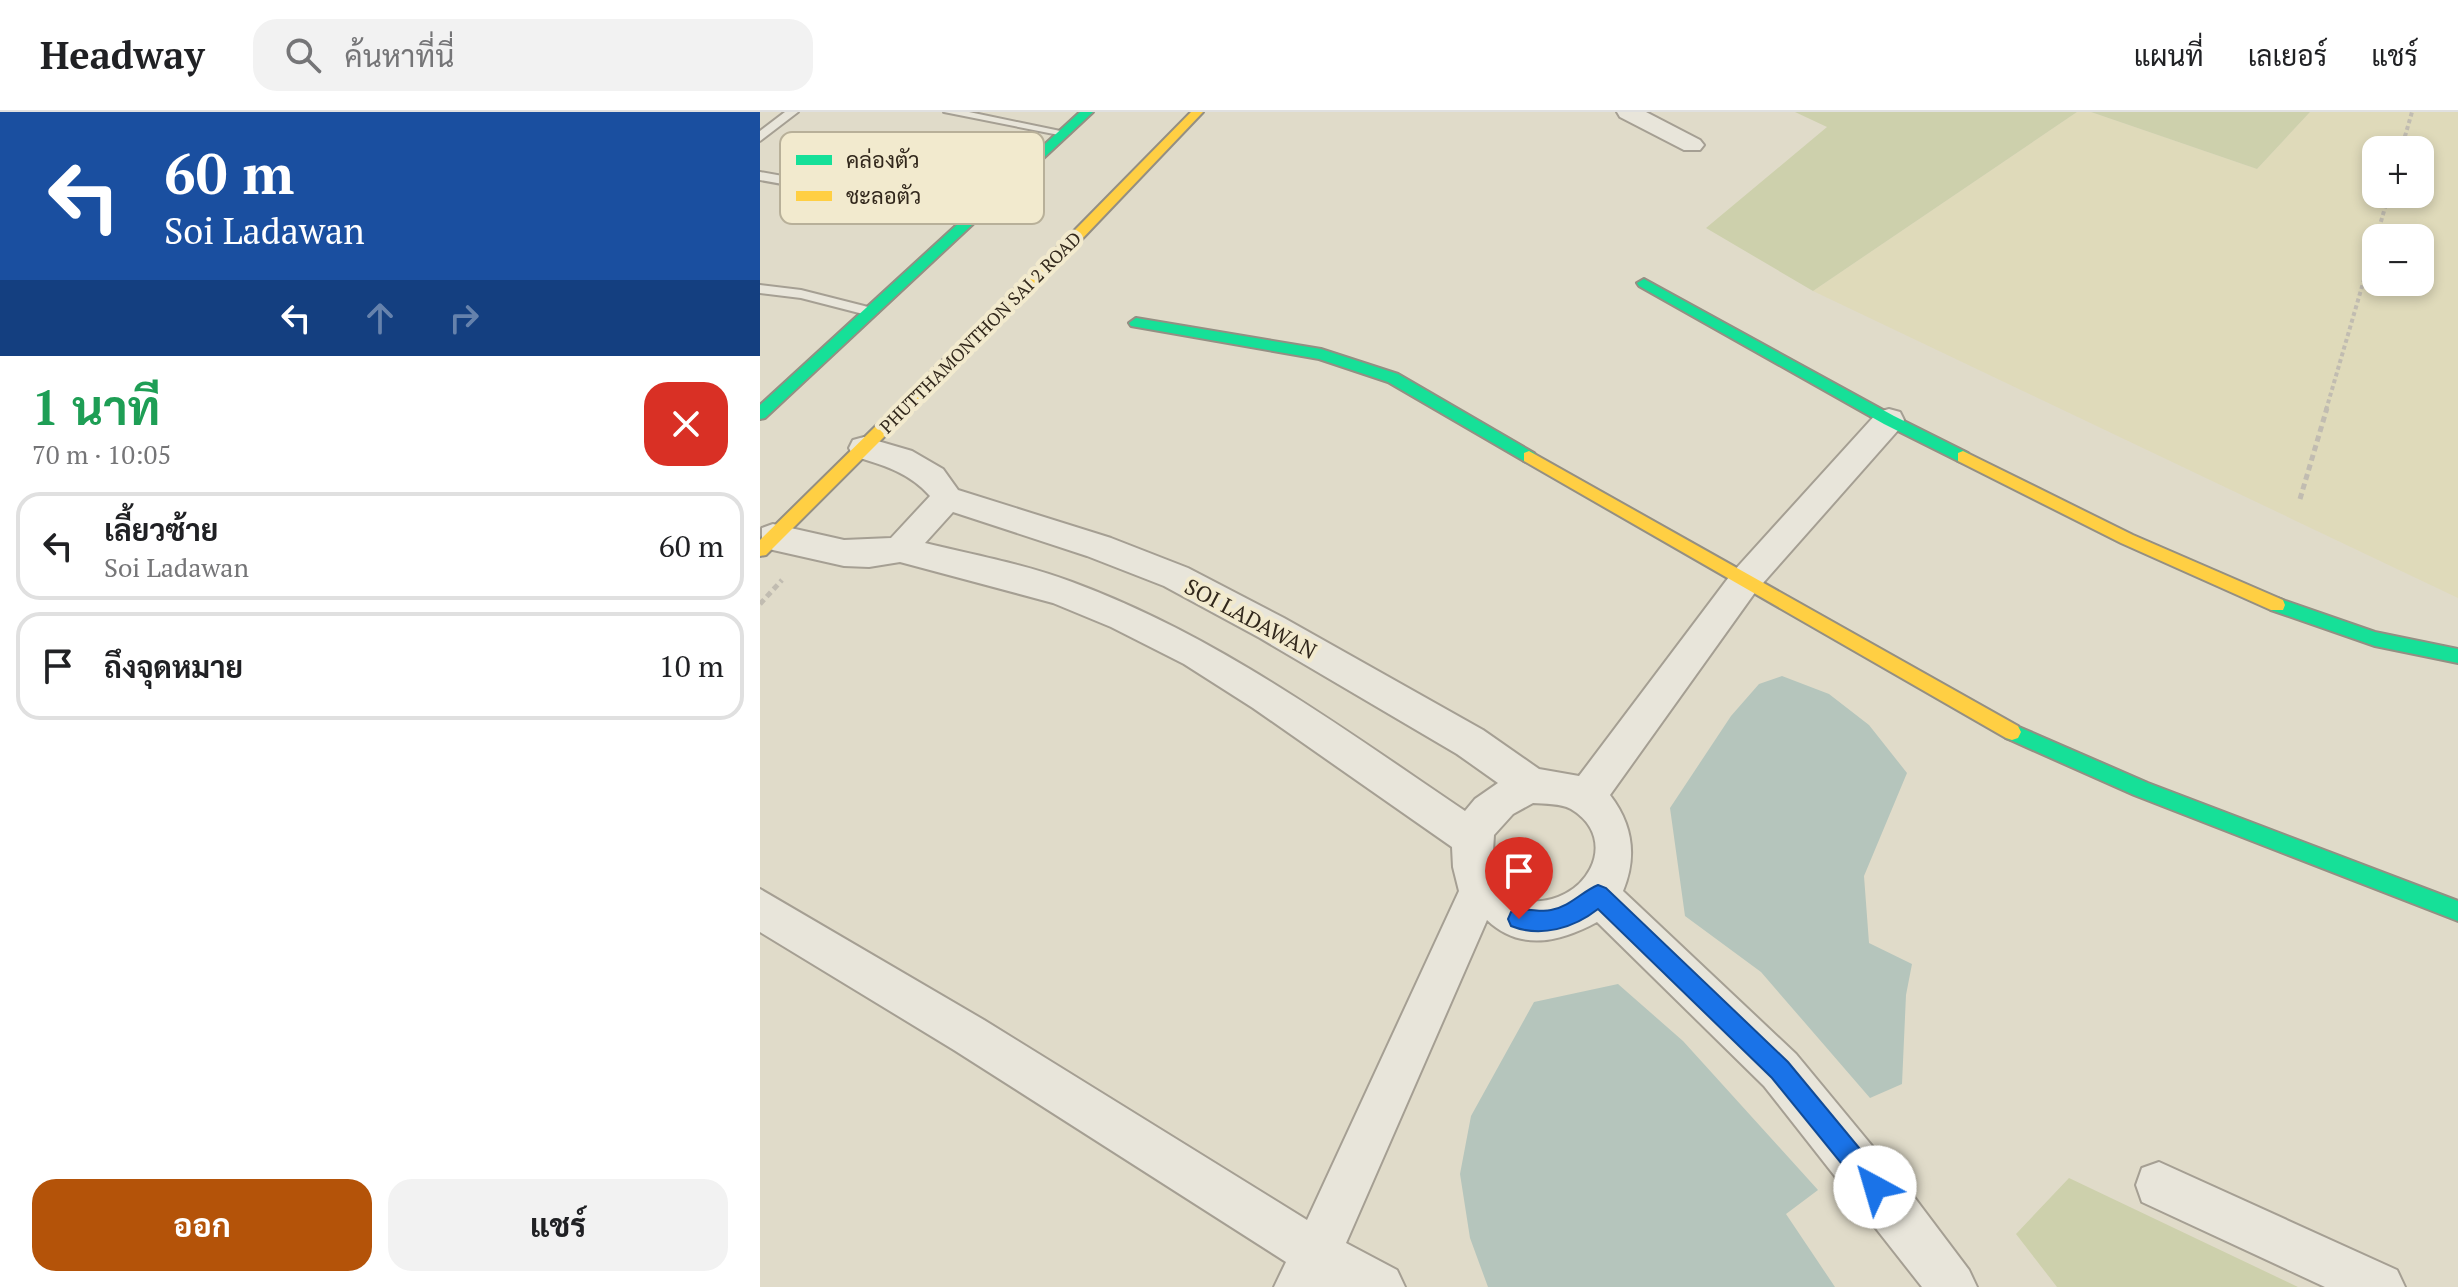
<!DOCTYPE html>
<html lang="th">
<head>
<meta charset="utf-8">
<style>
  :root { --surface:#fff; --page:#f2f2f2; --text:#202124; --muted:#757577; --line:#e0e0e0; --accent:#b45309 }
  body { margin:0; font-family:"PT Serif",Sarabun,serif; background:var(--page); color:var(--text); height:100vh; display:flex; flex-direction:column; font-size:30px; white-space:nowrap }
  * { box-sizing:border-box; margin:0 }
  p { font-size:26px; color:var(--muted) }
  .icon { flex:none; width:44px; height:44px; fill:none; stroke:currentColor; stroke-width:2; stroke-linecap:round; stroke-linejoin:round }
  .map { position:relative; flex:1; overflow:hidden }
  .side { display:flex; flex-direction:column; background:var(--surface); width:760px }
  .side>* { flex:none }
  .top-card { background:#1a4fa0; color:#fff; overflow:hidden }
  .controls { position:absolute; left:1602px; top:24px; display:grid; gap:16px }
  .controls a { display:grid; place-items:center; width:72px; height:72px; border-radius:16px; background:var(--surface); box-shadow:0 4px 12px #0003; font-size:40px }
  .pin { position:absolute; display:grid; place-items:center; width:68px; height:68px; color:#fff; margin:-82px -34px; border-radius:50% 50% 50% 0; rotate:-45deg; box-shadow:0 0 8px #0007 }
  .pin .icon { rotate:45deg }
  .me { position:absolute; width:88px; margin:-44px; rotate:321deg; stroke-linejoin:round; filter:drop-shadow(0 0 6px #0008) }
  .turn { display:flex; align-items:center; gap:28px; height:168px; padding:0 32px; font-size:36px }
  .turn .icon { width:104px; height:104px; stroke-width:2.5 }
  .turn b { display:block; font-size:56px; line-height:68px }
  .lanes { display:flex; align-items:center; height:76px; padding:0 32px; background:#0003; justify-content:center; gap:40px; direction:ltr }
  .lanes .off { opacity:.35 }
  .round { display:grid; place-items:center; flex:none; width:84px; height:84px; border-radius:24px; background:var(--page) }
  .head { display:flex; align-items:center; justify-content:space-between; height:136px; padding:0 32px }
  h1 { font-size:48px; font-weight:700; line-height:60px; color:#1e9e55 }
  .cta { display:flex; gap:16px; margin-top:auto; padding:16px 32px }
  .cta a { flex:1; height:92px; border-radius:24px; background:var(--accent); color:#fff; font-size:32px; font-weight:700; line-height:92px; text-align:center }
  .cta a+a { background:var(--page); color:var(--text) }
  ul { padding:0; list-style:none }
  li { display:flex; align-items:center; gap:24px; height:108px; margin:0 16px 12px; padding:0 16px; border:4px solid var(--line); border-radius:24px }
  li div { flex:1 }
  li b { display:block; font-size:30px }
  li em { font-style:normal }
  header { display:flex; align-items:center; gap:48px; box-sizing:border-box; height:112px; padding:0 40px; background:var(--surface); border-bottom:2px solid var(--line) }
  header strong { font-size:38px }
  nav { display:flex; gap:44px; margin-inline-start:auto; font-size:28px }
  .search { width:560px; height:72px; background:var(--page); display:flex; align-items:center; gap:20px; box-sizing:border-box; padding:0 28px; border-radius:24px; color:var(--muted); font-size:30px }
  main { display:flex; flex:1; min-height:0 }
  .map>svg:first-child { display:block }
</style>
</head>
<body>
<header>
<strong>Headway</strong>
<div class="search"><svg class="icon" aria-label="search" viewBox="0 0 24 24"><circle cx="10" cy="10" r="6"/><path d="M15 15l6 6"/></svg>ค้นหาที่นี่</div>
<nav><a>แผนที่</a><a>เลเยอร์</a><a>แชร์</a></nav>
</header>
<main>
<section class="side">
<div class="top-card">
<div class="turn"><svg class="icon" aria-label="left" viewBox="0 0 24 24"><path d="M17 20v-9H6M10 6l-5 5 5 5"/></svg><div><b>60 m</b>Soi Ladawan</div></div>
<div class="lanes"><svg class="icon" aria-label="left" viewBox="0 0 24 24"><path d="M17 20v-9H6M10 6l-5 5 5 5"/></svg><svg class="icon off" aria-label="ahead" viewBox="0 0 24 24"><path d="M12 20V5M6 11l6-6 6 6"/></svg><svg class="icon off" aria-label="right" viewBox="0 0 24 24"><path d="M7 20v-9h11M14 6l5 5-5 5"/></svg></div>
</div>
<div class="head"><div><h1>1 นาที</h1><p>70 m · 10:05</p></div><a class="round" style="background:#d93025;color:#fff"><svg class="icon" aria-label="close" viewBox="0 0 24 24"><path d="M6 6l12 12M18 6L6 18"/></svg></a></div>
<ul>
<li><svg class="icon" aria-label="left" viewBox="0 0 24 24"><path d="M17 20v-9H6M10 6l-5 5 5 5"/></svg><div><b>เลี้ยวซ้าย</b><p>Soi Ladawan</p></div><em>60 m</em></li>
<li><svg class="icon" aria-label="arrive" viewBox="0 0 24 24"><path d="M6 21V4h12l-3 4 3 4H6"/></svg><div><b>ถึงจุดหมาย</b></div><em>10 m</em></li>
</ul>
<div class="cta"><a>ออก</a><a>แชร์</a></div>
</section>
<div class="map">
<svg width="1698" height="1175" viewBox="0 0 1698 1175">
  <rect width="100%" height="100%" fill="#e0dbc9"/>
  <path fill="#dfdaba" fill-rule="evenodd" d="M1317 0H1331L1497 57 1550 0H1698V486L1053 179ZM1616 38H1660V82H1616ZM1616 126H1660V170H1616Z"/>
  <path fill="#cdd0ac" d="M1035 0H1317L1053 179 946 116 1067 15Z
    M1331 0H1550L1497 57Z
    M1309 1066 1538 1175H1297L1256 1122Z"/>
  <path fill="#b5c5bc" d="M1022 564 1069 582 1109 613 1147 661 1104 764 1109 831 1152 852 1146 883 1142 972 1110 986 1001 860 925 804 910 696 971 604 999 572Z
    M858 872 923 929 1058 1078 1026 1102 1075 1175H728L710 1126 700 1062 711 1004 774 890Z"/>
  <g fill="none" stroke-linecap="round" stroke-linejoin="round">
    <g stroke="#a59f93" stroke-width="4">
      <path id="lane" d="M25 0H38L0 29V19Z
        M184 0H209L310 21 304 24Z
        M0 60 217 99 223 103 217 107 0 68Z
        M0 173 41 178 116 197 118 200 111 204 41 186 0 181Z"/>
    </g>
    <g stroke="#a59f93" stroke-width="4">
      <path id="street" d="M857 0H886L940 28 944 33 940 38H924L860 5Z
        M1129 297 1140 300 1144 308 1140 316 996 479 850 683C873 713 877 745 863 779L1036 942 1151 1081 1209 1158 1217 1175H1162L1004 974 837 810C800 830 761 840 727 808L586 1131 637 1158 645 1175H514L526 1150 194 938 0 820V777L224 908 547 1108 699 779 693 755 692 735 493 596 424 552 351 515 293 491 140 450 109 455 84 454 13 438 2 434V416L13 412 84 428 131 426 170 384C149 360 123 353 93 344L89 336 93 328 104 325 152 339 183 357 198 378 351 426 428 456 524 506 723 618 779 657 819 664 972 461 1118 300ZM193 400 327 444 404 474 500 526 697 642 738 671 715 687 705 699C579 614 456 523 312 470 265 452 214 443 165 431ZM773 691C785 692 800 691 811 697 863 728 825 795 767 789L732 755 734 723 753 702Z
        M1399 1050 1637 1158 1645 1175H1565L1382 1090 1376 1073 1382 1056Z"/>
    </g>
    <g stroke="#948f83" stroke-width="4">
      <path id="fast" d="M320 0H333L5 306 0 307V293Z
        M884 167 1134 304 1208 341 1211 345 1203 351 1198 349 1124 312 879 174 877 171Z
        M376 206 561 237 638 262 774 341 777 345 769 351 764 349 628 270 559 247 371 214 369 211Z
        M1517 486 1615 520 1698 537V551L1615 534 1511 498 1509 493 1511 488Z
        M1252 612 1388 671 1698 789V809L1374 683 1246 626 1243 620 1246 614Z"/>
    </g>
    <g stroke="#948f83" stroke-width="4">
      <path id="slow" d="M431 0H443L321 128 6 443 0 444V428L311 122Z
        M769 339 1258 614 1261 620 1258 626 1252 628 1246 626 764 349V341Z
        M1203 339 1373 423 1523 488 1525 493 1523 498H1511L1361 431 1198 349V341Z"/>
    </g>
    <path stroke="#c1bcb1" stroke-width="4" stroke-dasharray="4 3" stroke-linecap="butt" d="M1641 38 1652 0
      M1566 298 1629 82"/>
    <path stroke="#c1bcb1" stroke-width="5" stroke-dasharray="6 4" stroke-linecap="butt" d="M1540 387 1567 296
      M0 492 22 468"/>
    <use href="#lane" fill="#e8e5da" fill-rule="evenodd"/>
    <use href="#street" fill="#e8e5da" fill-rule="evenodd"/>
    <use href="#fast" fill="#16e098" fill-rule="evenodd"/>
    <use href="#slow" fill="#ffcf43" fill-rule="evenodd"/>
  </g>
  <path fill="#1a73e8" stroke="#114b97" stroke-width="2" d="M838 773 846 776 1028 950 1124 1066 1127 1075 1124 1083 1115 1087 1107 1083 1012 966 838 797C814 816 781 826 751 814L748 807 751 800C765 794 778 801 791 798 811 794 821 780 838 773Z"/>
  <g text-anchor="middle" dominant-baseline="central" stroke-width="8" stroke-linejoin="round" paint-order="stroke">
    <g font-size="18" fill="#32281c" stroke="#f2eace">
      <text transform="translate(220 220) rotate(-45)">PHUTTHAMONTHON SAI 2 ROAD</text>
    </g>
    <g font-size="22" fill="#32281c" stroke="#f2eace">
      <text transform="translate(491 506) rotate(28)">SOI LADAWAN</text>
    </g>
  </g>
  <rect x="20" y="20" width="264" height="92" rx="12" fill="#f2eace" stroke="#b8b099" stroke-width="2"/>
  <rect x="36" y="43" width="36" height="10" fill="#16e098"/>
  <rect x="36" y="79" width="36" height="10" fill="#ffcf43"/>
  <g font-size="22" fill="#32281c">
    <text x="86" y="56">คล่องตัว</text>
    <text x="86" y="92">ชะลอตัว</text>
  </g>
</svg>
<div class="controls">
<a>+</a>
<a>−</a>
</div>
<div class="pin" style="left:759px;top:807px;background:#d93025"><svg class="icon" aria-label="arrive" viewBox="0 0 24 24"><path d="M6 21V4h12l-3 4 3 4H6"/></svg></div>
<svg class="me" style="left:1115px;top:1075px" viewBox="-20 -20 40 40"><circle r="19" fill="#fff"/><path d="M0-13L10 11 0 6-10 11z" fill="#1a73e8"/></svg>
</div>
</main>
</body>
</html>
